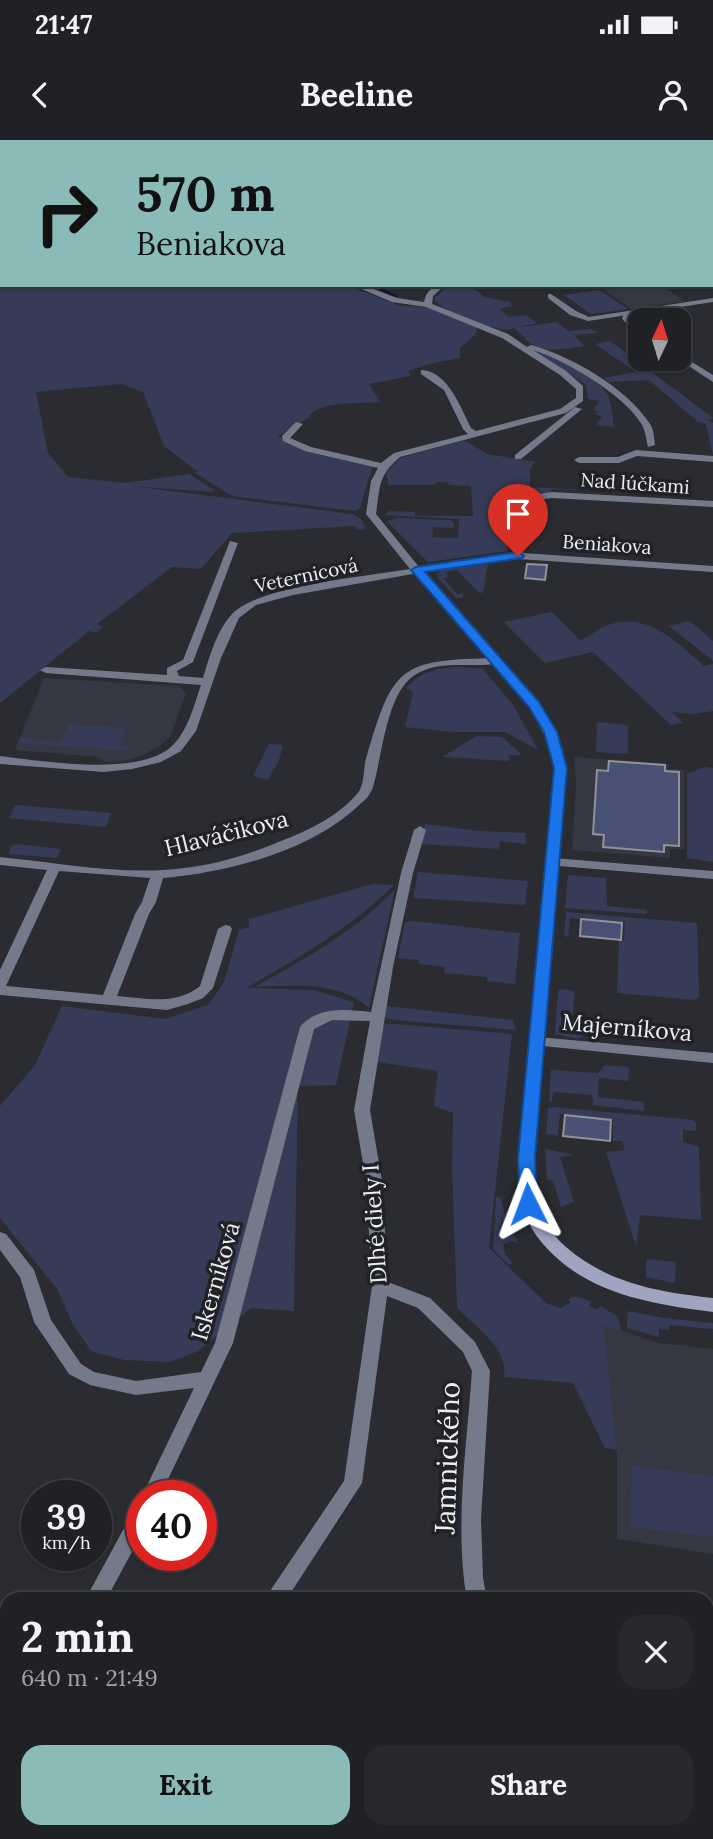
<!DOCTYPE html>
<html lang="en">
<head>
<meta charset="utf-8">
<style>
  :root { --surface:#202125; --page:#28292d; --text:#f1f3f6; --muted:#a2a3a7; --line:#3d3e42; --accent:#8bbbb9 }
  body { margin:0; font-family:Lora,serif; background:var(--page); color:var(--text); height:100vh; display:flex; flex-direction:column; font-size:26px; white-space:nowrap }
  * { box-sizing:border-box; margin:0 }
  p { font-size:23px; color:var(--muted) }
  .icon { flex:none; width:38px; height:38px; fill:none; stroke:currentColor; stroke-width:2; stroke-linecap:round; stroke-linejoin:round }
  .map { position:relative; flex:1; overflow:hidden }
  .details { position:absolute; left:0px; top:1452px; width:714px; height:247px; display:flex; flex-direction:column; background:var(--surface); border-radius:21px 21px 0 0; box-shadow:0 2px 5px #0004,0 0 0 2px var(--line) }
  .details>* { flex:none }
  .banner { position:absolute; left:0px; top:0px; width:714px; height:147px; box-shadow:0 2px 5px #0004,0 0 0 2px var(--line); background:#8bbbb9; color:#111; overflow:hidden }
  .needle { width:46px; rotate:4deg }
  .fabs { position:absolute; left:628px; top:168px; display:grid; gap:14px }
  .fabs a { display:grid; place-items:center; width:63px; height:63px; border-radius:14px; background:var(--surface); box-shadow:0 2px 5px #0004,0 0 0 2px var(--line); font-size:35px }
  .speed { position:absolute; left:21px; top:1340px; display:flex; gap:14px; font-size:35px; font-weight:700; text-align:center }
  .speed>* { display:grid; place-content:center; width:91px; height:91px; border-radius:50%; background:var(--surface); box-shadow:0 2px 5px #0004,0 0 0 2px var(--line); line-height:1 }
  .speed small { font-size:18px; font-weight:400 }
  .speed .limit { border:10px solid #d22; background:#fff; color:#111 }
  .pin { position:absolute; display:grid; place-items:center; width:60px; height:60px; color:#fff; margin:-72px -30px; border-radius:50% 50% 50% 0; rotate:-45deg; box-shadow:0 0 7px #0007 }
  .pin .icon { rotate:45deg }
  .me { position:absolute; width:77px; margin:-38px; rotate:357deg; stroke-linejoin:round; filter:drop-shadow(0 0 5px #0008) }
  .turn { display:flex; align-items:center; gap:24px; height:147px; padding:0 21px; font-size:32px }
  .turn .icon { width:91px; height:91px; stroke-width:2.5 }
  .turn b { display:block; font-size:49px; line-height:60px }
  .round { display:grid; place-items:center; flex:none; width:74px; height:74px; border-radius:21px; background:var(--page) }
  .summary { display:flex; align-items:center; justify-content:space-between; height:119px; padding:0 21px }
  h1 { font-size:42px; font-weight:700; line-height:52px }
  .action { display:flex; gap:14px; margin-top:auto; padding:14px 21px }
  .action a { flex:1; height:80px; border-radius:21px; background:var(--accent); color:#111; font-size:28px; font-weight:700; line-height:80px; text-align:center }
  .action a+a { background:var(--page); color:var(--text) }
  .status { display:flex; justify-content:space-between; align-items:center; height:49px; padding:0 35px; background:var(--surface); direction:ltr }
  .status svg { height:19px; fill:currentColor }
  header { display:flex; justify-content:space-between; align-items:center; height:91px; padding:0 21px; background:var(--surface); font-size:32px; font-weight:700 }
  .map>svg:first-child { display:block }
</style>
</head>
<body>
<div class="status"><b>21:47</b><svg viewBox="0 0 49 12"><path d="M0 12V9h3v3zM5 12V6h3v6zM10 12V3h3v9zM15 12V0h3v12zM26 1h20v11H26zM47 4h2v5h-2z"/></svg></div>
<header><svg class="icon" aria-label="back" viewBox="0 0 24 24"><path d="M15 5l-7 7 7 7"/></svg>Beeline<svg class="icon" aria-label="person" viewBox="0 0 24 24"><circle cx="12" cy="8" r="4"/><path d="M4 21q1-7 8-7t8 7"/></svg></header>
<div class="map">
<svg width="713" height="1699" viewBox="0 0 713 1699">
  <rect width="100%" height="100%" fill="#2b2c31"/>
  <path fill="#353842" d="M597 145H661L685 161 632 169Z
    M44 538 179 546 186 553 171 595 161 605 143 615 123 621 105 622 98 617 15 610Z
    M574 617 668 624V629L684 630V709H670V718L572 710 576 644Z
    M604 1185 659 1203 713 1209V1414L617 1399V1310Z"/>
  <path fill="#363c57" d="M0 0H343L2 2V145H346L398 165 429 168 477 187 476 194 460 208V218L429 224 408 231 411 236 369 244 380 262C361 264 316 260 308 278L278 296 306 310 373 325 360 368 355 371 232 356 195 333 198 332 164 306 143 252 121 244 36 252 48 313 68 337 125 343 189 334 214 350 213 352 131 346 352 374 361 379 366 389 357 390 355 386 232 393 201 429 172 427 97 484 103 487 96 493 89 491 0 563Z
    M449 145H469L484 157 510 162 512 166 499 169 509 177 526 175 537 183C526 185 509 191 499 189 485 186 440 171 434 159Z
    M599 150 628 169 591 174 564 155Z
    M557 182 568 191 592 189 598 193 574 195 584 206C551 211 537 215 515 188Z
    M610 201 713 278 709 280 713 283V315L706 284 698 282 649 240 609 242 603 238 636 232 595 204Z
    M531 208C552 215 596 235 607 254 612 263 612 277 614 287L598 285 596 283 602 277 595 274 598 271 593 270 600 261 588 259 586 245 567 231 583 245Z
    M464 300 487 314 535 322 530 329V347L606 351 552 349 551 352 530 356 520 365H514L509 384 517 385 509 387 507 401H510L507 411 428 422 387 381 397 378 450 380 454 383V388L433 387 432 397 458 398 459 379 384 375 390 371 415 372V376H473L471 346 449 345 448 342H436L435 345H388L386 332 400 318Z
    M488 424 483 453 478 452 457 430 446 432 449 437 443 438 457 454 464 453 462 458H456L437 437 443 435H436L441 430Z
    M552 472 580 500C592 497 596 488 608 485 649 472 676 502 704 526L713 524V571L693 574 672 572 683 583 671 585 593 512 545 523 504 482Z
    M690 481 713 501V521L669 486Z
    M458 527 483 529 513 565 538 610 505 592H453L405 587 413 552 406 548C420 532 437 528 458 527Z
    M597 582 628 585V614L596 612Z
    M69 584 126 588 119 605 128 606 126 611 18 603 20 598 60 601Z
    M477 596 502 597 522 615H509V621L442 617Z
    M269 604 283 605 279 620 268 640 253 636Z
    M704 627 713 628V722L687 718V634Z
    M15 665 111 673 106 687 9 678Z
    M425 684 479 691 525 693 526 704 500 701 499 709 420 704Z
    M16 704 61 709 57 718 8 714 12 706Z
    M418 732 528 741 525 765 413 758Z
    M568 735 606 738 607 766 647 770V774L565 768Z
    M373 744 394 745C351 788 298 818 246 848L313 850 354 862 336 945 298 946 294 1171 251 1168 198 1211 171 1222 124 1220 91 1211 72 1183 58 1150 0 1078V966L35 925 62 866 165 879 208 865 224 842 239 790 249 787V779Z
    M395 749 369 868C340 841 292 845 255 847 304 819 357 791 395 749Z
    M566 772 697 783 699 857 693 860 617 853 619 800H624L625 782 570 778 568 797 564 796Z
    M413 781 520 793 515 844 487 841V837L444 833 445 827 419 824V820L398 818 405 782Z
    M562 849 575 851 572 879 585 880 583 896 578 899 555 894 558 851Z
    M386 866 513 880 516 890 393 880 384 877Z
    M383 883 512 894 489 1108 546 1163 560 1168 570 1163 569 1159C577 1155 583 1158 591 1162L589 1166 597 1170 600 1166 618 1177 621 1190 604 1186 617 1310 605 1308 573 1243 504 1237C509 1209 475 1186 457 1168L452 1027 453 973 434 966 438 931 377 922Z
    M605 925 629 927 628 941 599 938 598 957 644 962V971L593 965 592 955 553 952 552 962 549 961 551 930 598 933Z
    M552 967 693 980 696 983V991L683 990V1002L699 1007 701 1080 640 1075 636 1106 606 1012 625 1010 622 1001H613V980L560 974 558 995 546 994 548 968Z
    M545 1009 575 1015 560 1017 574 1062 561 1067 553 1041 547 1039Z
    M496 1057H500L507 1082 518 1103 511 1101 503 1104 505 1114 513 1123 509 1125 493 1109Z
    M646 1119 676 1122 675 1143 646 1137Z
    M628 1171 664 1178 713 1183V1189L669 1185V1190L659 1189V1197L627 1188Z
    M632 1326 713 1336V1397L630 1387Z"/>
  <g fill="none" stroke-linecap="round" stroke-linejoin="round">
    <path stroke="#101432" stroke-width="2" d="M371 145 396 156"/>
  </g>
  <path fill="#485074" stroke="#919398" stroke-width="2" d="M527 424 547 425 545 440 525 438Z
    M609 621 665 625V631L679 632V706L664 705V712L603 707 604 695 593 694 597 630 608 631Z
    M581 779 622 783 621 800 580 796Z
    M565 975 611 980 610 1001 563 996Z"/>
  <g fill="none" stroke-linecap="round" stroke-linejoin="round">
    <path fill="#757a8b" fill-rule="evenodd" d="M404 0H411L402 2Z
      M458 0H464V2H458Z
      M712 23H713V27H712Z
      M712 92H713V96H712Z
      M352 145H363L397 158 424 162C426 151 433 145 445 145L433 156 432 164 508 194 527 207 531 205C571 216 627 248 650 284 654 290 654 298 655 305L648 307C646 300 646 292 642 285 625 255 565 220 533 210L566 231 583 246V261L566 273 400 317C378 335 380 347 376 374L419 427 513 414 519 370 531 355 552 352 713 361V367L552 358 537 360 529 370 523 413 713 426V432L518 419 430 431 293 455 256 465 239 478 221 518 196 591 181 611 161 622 132 629 104 632 0 624V616C42 621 143 638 174 604 189 588 194 565 201 545L46 533 40 530 46 527 167 535V528L183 520 230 401 238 403 193 522 177 531 179 536 203 538C209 518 217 490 232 474 258 446 369 436 410 429L366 374 371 341 378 328 305 311 283 301 282 296 296 282 303 284 290 298 311 307 381 323 394 313 468 294 463 289 444 250 421 234V230C447 230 461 268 471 288L476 291 560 269 576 258V249L560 235 502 198 426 167 392 162Z
      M551 154 576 171 589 177 713 158V162L588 181 570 175 548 158V154Z
      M629 180H635L640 185V190L629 184Z
      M679 214 713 235V242L678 219Z
      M575 267 582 269 521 319H515V315Z
      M636 310 713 316V322L637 316 619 323H579L574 320 579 317H618Z
      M497 518 502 521 501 523C472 529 437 518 412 537 386 557 382 617 373 647 370 656 364 661 357 667 310 711 226 733 163 738L156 762 149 774 117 856C145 858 176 866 200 846L218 789 225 785 230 786 232 789 213 848 203 858 188 864 167 870 0 855V830L47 730 0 725V717C60 723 124 736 184 728 218 724 250 714 281 701 308 691 338 676 357 654 365 645 363 630 366 619 393 525 400 520 497 518ZM59 731 150 738 142 762 135 774 103 855 6 846Z
      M420 686 426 690 413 733 393 827 370 970 382 1041 388 1142 430 1158 475 1202 490 1231 481 1379 483 1438 487 1460H467C454 1387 467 1304 472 1231L463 1212 418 1168 387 1156 362 1343 286 1460H264L344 1341 372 1146 366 1041 354 970 370 881 332 880 314 889 233 1203 160 1356H142L194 1248 136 1255 90 1245 69 1234 34 1182 20 1137 0 1110V1092L6 1094 34 1130 51 1180 81 1224 94 1232 136 1241 201 1232 215 1203 300 887C317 866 347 869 371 872L401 733 414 690Z
      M553 718 713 731V739L548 725 547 722Z
      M538 897 713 913V923L533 905 531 902 533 899Z
      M142 1366V1393L106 1460H85L135 1368Z
      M271 1692H293L292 1699H270Z
      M655 1692H683L686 1699H658Z"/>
    <path fill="#9fa5c1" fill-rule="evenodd" d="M555 0H561L553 2Z
      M576 0H582L574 2Z
      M712 113H713V118H712Z
      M712 129H713V134H712Z
      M416 427 420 428 538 563 560 602 566 628 534 1035C533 1065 544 1087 566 1107 609 1144 659 1152 713 1158V1172C651 1164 586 1154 543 1104 526 1084 517 1061 518 1035L554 628 548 602 529 566 412 432V428Z"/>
    <path stroke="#b3b4b7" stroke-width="2" d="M542 0H566"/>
    <path stroke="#757a8b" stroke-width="7" d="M626 178 632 182"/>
  </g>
  <path fill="#1a73e8" stroke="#114b97" stroke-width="2" d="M518 412 524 416 522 418 425 432 539 562 557 592 567 628 535 1018 537 1064 534 1069H522L519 1064 518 1018 554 628 544 592 529 567 411 430 416 427Z"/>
  <g text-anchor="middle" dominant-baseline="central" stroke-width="7" stroke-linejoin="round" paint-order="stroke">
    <g font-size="19" fill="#edeef1" stroke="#212227">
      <text transform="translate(635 343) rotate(4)">Nad lúčkami</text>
      <text transform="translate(607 404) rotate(4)">Beniakova</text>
      <text transform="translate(306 435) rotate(-12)">Veternicová</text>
    </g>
    <g font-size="23" fill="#edeef1" stroke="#212227">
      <text transform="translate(226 693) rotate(-14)">Hlaváčikova</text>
      <text transform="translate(627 887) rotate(5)">Majerníkova</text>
      <text transform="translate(374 1084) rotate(-94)">Dlhé diely I</text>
      <text transform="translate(215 1141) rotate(-74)">Iskerníková</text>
    </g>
    <g font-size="28" fill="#edeef1" stroke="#212227">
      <text transform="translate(447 1318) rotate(-88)">Jamnického</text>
    </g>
  </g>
</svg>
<div class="fabs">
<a><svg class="needle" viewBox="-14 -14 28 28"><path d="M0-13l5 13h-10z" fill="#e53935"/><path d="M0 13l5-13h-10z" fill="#a2a3a7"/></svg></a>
</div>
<div class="speed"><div>39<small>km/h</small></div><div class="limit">40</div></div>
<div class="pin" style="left:518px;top:416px;background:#d93025"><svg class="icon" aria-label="arrive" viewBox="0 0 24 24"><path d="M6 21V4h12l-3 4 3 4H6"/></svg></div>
<svg class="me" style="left:528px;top:1064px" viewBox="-20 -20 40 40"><path d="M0-17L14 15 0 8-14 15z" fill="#1a73e8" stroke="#fff" stroke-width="4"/></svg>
<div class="banner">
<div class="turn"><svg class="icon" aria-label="right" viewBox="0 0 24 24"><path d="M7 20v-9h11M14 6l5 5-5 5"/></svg><div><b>570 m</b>Beniakova</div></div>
</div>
<section class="details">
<div class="summary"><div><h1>2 min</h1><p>640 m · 21:49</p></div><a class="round"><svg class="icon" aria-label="close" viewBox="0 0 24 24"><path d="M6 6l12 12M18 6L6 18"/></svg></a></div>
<div class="action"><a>Exit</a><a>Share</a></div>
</section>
</div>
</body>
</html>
